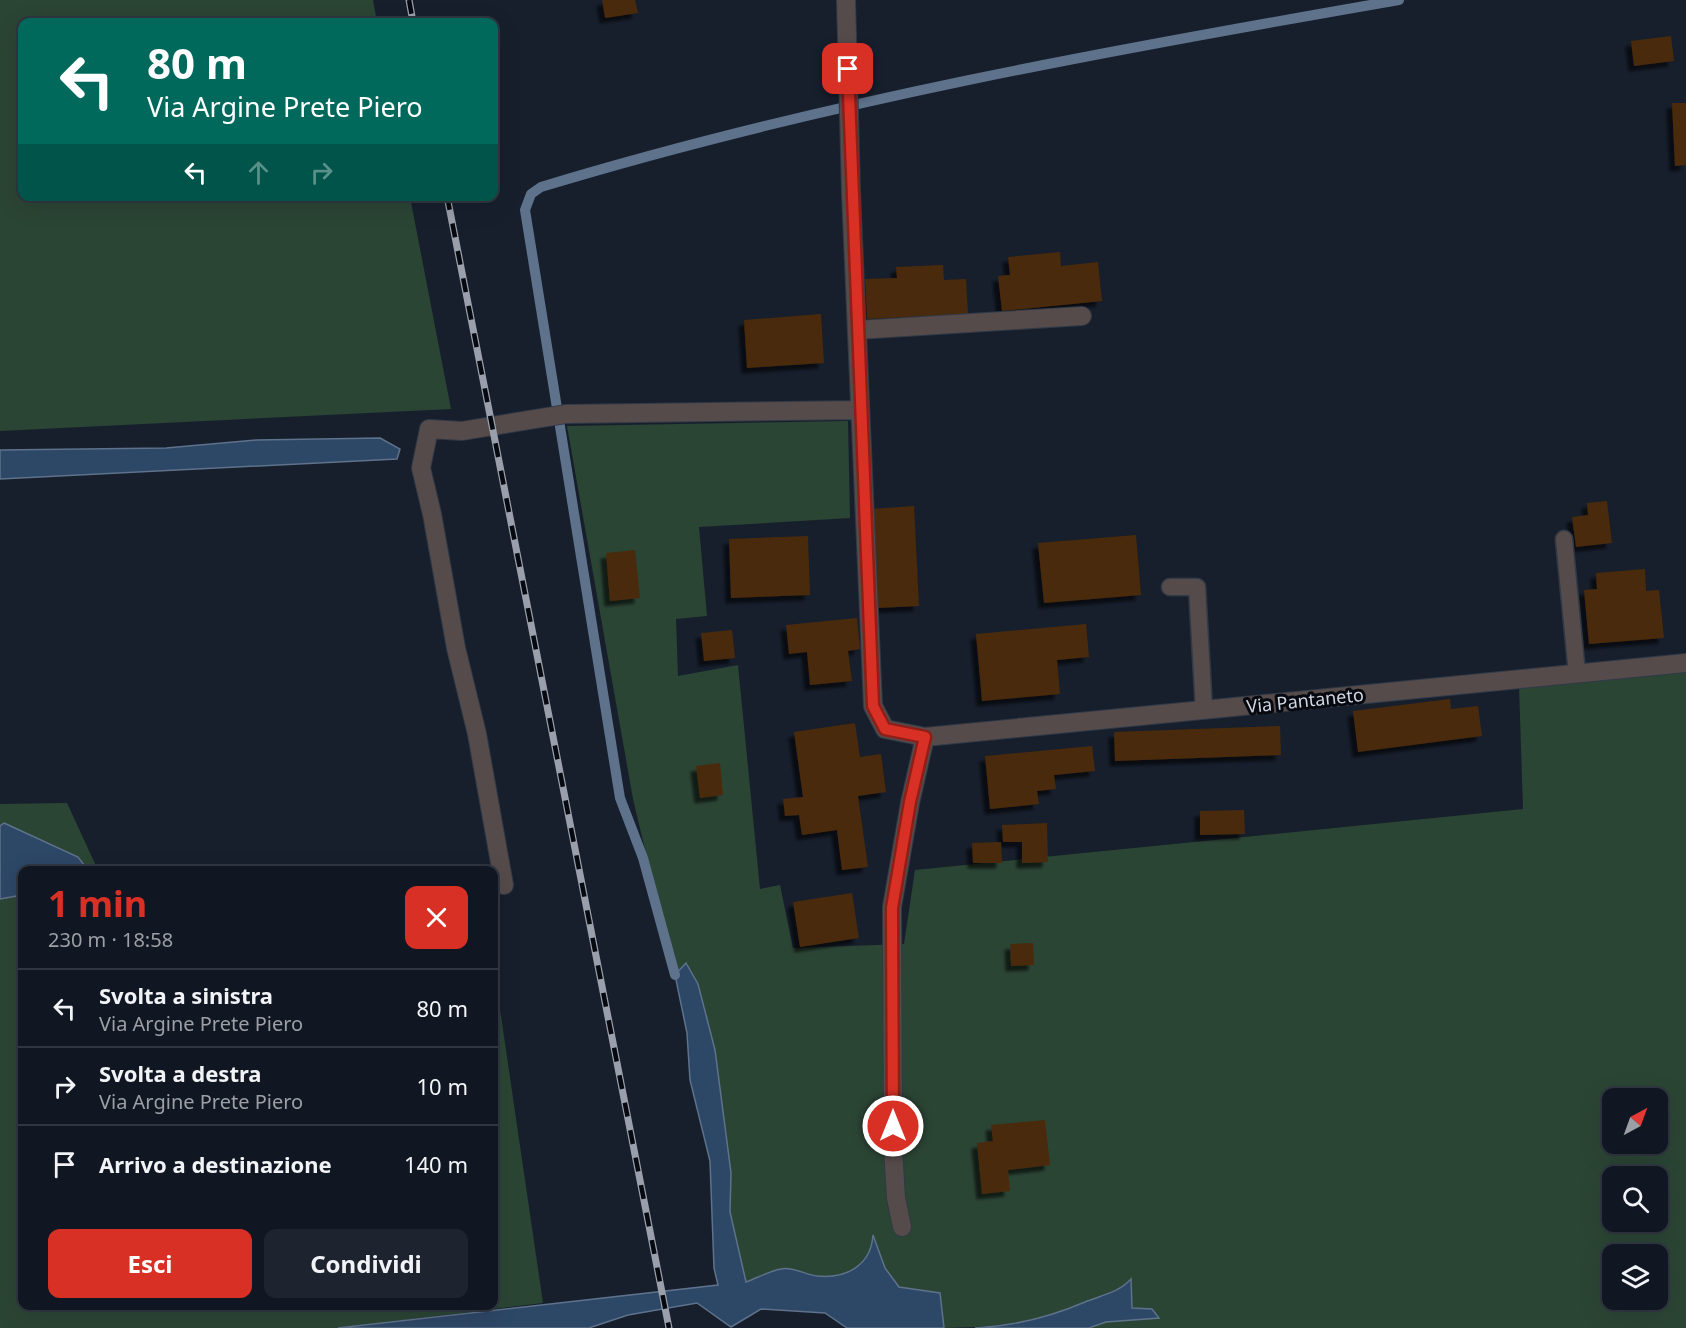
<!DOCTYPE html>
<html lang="it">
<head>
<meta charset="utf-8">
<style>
  :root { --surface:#111722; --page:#1e242f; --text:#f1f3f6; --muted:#9c9fa5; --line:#303640; --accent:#d93025 }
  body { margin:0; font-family:"Noto Sans",sans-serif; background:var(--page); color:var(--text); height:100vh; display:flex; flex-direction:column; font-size:22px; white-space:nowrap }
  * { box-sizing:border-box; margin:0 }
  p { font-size:20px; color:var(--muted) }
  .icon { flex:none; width:33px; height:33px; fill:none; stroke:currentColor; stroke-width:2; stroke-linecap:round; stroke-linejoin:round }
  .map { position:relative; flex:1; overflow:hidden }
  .details { position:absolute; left:18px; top:866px; width:480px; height:444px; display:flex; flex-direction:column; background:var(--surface); border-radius:12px; box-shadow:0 6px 24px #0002,0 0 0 2px var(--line) }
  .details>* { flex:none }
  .guide { position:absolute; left:18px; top:18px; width:480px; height:183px; border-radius:12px; box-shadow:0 6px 24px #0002,0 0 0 2px var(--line); background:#00695c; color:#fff; overflow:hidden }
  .needle { width:39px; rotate:41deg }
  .fabs { position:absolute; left:1602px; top:1088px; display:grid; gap:12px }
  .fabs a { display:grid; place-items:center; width:66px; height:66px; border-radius:12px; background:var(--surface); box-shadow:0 6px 24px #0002,0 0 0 2px var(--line); font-size:30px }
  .pin { position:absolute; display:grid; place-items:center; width:51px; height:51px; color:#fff; margin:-26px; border-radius:12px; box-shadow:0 3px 9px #0006 }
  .me { position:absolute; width:66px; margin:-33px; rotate:0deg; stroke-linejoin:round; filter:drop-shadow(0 0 4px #0008) }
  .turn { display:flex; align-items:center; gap:21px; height:126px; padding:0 30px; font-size:27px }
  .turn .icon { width:78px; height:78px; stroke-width:2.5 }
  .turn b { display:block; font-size:42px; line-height:51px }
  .lanes { display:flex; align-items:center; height:57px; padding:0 30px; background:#0003; justify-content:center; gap:30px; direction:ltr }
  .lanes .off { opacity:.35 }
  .round { display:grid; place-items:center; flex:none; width:63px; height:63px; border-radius:12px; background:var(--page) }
  .overview { display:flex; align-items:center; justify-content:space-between; height:102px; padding:0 30px }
  h1 { font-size:36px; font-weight:700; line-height:45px; color:var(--accent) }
  .primary-button { display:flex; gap:12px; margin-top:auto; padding:12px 30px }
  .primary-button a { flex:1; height:69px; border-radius:12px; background:var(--accent); color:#fff; font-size:24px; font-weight:700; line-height:69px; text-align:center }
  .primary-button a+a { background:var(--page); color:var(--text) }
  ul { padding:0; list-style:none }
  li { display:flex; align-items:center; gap:18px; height:78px; padding:0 30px; border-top:2px solid var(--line) }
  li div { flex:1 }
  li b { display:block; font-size:22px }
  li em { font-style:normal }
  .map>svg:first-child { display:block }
</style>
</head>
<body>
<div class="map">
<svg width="1686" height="1328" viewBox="0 0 1686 1328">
  <defs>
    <filter id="shadow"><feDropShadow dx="-5.5" dy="5.5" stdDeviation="1.5" flood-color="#0009"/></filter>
  </defs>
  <rect width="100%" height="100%" fill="#171f2d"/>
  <path fill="#2b4535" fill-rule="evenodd" d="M0 0H373L377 22H22V196L410 197 451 409 0 431Z
    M848 421 850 518 699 527 707 616 676 619 678 676 738 665 760 889 780 885 793 948 904 944 915 870 1523 809 1519 686 1686 672V1328H1089L1106 1322 1159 1318 1152 1309 1132 1308 1130 1279C1118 1293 1102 1295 1085 1302 1039 1322 993 1328 944 1328L940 1294 899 1287 885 1268 874 1237C868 1266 847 1280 817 1276 805 1275 791 1266 780 1269 769 1271 757 1278 746 1282L730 1212 731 1173 715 1050 698 984 686 964 675 975 633 799 567 426ZM1612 1098H1658V1143H1612ZM1612 1176H1658V1221H1612ZM1612 1254H1658V1299H1612Z
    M67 803 98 870H22V1305H494V968L543 1303 338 1328H0V804Z"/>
  <path fill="#2d4766" stroke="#5e728b" stroke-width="1.5" d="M380 438 400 449 397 459 0 479V450L166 448 256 440Z
    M4 823 78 857 88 870H22V895L0 899V826Z
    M686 963 698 984 715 1050 731 1173 730 1212 746 1282C757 1278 769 1271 781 1269 792 1266 806 1275 817 1276 847 1279 871 1265 873 1235L885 1268 899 1287 940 1293 944 1328H847L825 1313 761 1309 731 1327 697 1303 628 1315 589 1328H338L718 1285 714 1268 710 1161 690 1080 687 1033 675 975Z
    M1131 1279 1132 1308 1152 1309 1159 1318 1106 1322 1089 1328H975C1014 1326 1050 1317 1085 1302 1102 1295 1118 1293 1131 1279Z"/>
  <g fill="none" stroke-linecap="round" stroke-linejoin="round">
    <path stroke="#5e728b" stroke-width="10" d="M675 975 643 858 620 798 525 210 531 194 541 187C821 102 1111 50 1399 0"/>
  </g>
  <path fill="#492a0b" filter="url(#shadow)" d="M602 0H635L638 13 605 18Z
    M1671 36 1674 61 1634 66 1631 41Z
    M1672 103H1686V165L1675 166Z
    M1060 252 1061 266 1098 262 1102 301 1002 311 998 276 1010 275 1008 257Z
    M943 265 944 280 966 279 968 314 867 319 865 279 897 278 896 267Z
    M821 314 824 363 747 368 744 320Z
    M1607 501 1612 543 1576 547 1572 517 1588 515 1587 503Z
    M914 506 919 606 877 608 871 509Z
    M1136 535 1141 595 1044 603 1038 543Z
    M808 536 810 595 731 598 729 539Z
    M635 550 640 598 610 601 606 553Z
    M1645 569 1646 591 1659 590 1664 638 1589 644 1584 590 1597 589 1596 573Z
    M857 618 860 649 848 651 852 681 810 685 807 652 789 654 786 625Z
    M1086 624 1089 657 1057 660 1060 694 982 701 976 634Z
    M732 630 735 658 704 661 701 633Z
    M1450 699 1451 709 1478 706 1482 736 1358 752 1353 711Z
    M855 723 860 757 881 754 886 792 858 796 868 867 842 870 837 830 802 835 799 815 785 816 783 799 803 797 794 732Z
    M1280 726 1281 755 1115 761 1114 732Z
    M1092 746 1095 771 1054 775 1056 789 1037 791 1039 804 990 809 985 756Z
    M720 763 723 795 700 798 696 766Z
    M1244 810 1245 834 1200 835V811Z
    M1047 823 1048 862 1022 863V842H1003L1002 825Z
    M1001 842 1002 863H973L972 843Z
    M852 893 859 938 800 947 793 902Z
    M1033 943 1034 965 1011 966 1010 944Z
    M1045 1120 1050 1165 1008 1170 1010 1191 982 1194 977 1143 993 1141 991 1125Z"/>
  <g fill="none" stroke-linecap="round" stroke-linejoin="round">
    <g stroke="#313946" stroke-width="19">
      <path id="lane" d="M1564 539 1577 674
        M1170 587H1197L1204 710"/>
    </g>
    <g stroke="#313946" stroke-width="20">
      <path id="street" d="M846 0 851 193 873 706 885 729 925 737 910 803 892 907 893 1148 896 1198 902 1227
        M857 330 1082 316
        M925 737 1686 663
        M504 885 477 734 456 648 432 514 421 468 429 429 462 431 566 414 860 410"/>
    </g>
    <use href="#lane" stroke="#554b4b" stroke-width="16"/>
    <use href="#street" stroke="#554b4b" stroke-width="18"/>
    <g stroke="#9aa0ab" stroke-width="7">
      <path id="rail" d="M409 0 413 22
        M447 196 669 1328"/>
    </g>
    <use href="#rail" stroke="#06090f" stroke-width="4.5" stroke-dasharray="14" stroke-linecap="butt"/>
  </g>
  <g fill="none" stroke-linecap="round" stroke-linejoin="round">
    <g stroke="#8d1f18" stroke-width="15">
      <path id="route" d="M848 69 873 706 885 729 925 737 910 802 892 908 893 1126"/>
    </g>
    <use href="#route" stroke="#d93025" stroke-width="10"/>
  </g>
  <g text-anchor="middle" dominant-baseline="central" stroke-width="6" stroke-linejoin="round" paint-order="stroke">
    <g font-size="18" fill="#d1d6e0" stroke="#06090f">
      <text transform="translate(1305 700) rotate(-6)">Via Pantaneto</text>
    </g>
  </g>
</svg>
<div class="fabs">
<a><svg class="needle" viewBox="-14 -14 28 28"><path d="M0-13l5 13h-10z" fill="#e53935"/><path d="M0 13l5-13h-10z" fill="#9c9fa5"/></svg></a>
<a><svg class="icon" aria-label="search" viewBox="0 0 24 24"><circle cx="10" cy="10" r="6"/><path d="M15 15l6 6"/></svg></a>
<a><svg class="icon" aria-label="layers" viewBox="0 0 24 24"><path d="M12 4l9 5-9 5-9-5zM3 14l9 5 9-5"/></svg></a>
</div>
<div class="pin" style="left:848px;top:69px;background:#d93025"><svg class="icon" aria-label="arrive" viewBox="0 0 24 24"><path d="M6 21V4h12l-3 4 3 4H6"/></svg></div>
<svg class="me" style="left:893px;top:1126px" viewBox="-20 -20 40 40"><circle r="17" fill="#d93025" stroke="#fff" stroke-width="3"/><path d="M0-11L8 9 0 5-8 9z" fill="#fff"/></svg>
<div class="guide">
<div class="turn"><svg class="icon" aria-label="left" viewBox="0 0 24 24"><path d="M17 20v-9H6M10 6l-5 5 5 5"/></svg><div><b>80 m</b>Via Argine Prete Piero</div></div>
<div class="lanes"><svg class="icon" aria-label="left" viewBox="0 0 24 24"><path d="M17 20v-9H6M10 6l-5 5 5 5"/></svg><svg class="icon off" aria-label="ahead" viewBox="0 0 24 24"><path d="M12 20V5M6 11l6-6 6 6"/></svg><svg class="icon off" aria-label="right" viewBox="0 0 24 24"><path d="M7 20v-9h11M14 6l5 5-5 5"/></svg></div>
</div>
<section class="details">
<div class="overview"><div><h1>1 min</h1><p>230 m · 18:58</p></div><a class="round" style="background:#d93025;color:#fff"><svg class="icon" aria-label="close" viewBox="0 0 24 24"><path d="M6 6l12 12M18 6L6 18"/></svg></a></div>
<ul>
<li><svg class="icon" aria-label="left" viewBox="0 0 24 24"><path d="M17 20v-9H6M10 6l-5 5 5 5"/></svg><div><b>Svolta a sinistra</b><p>Via Argine Prete Piero</p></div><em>80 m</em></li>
<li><svg class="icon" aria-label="right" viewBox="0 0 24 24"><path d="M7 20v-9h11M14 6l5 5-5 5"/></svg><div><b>Svolta a destra</b><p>Via Argine Prete Piero</p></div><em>10 m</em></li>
<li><svg class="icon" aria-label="arrive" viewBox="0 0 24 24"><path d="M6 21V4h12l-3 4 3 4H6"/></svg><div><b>Arrivo a destinazione</b></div><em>140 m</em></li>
</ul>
<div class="primary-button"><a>Esci</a><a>Condividi</a></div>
</section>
</div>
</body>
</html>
